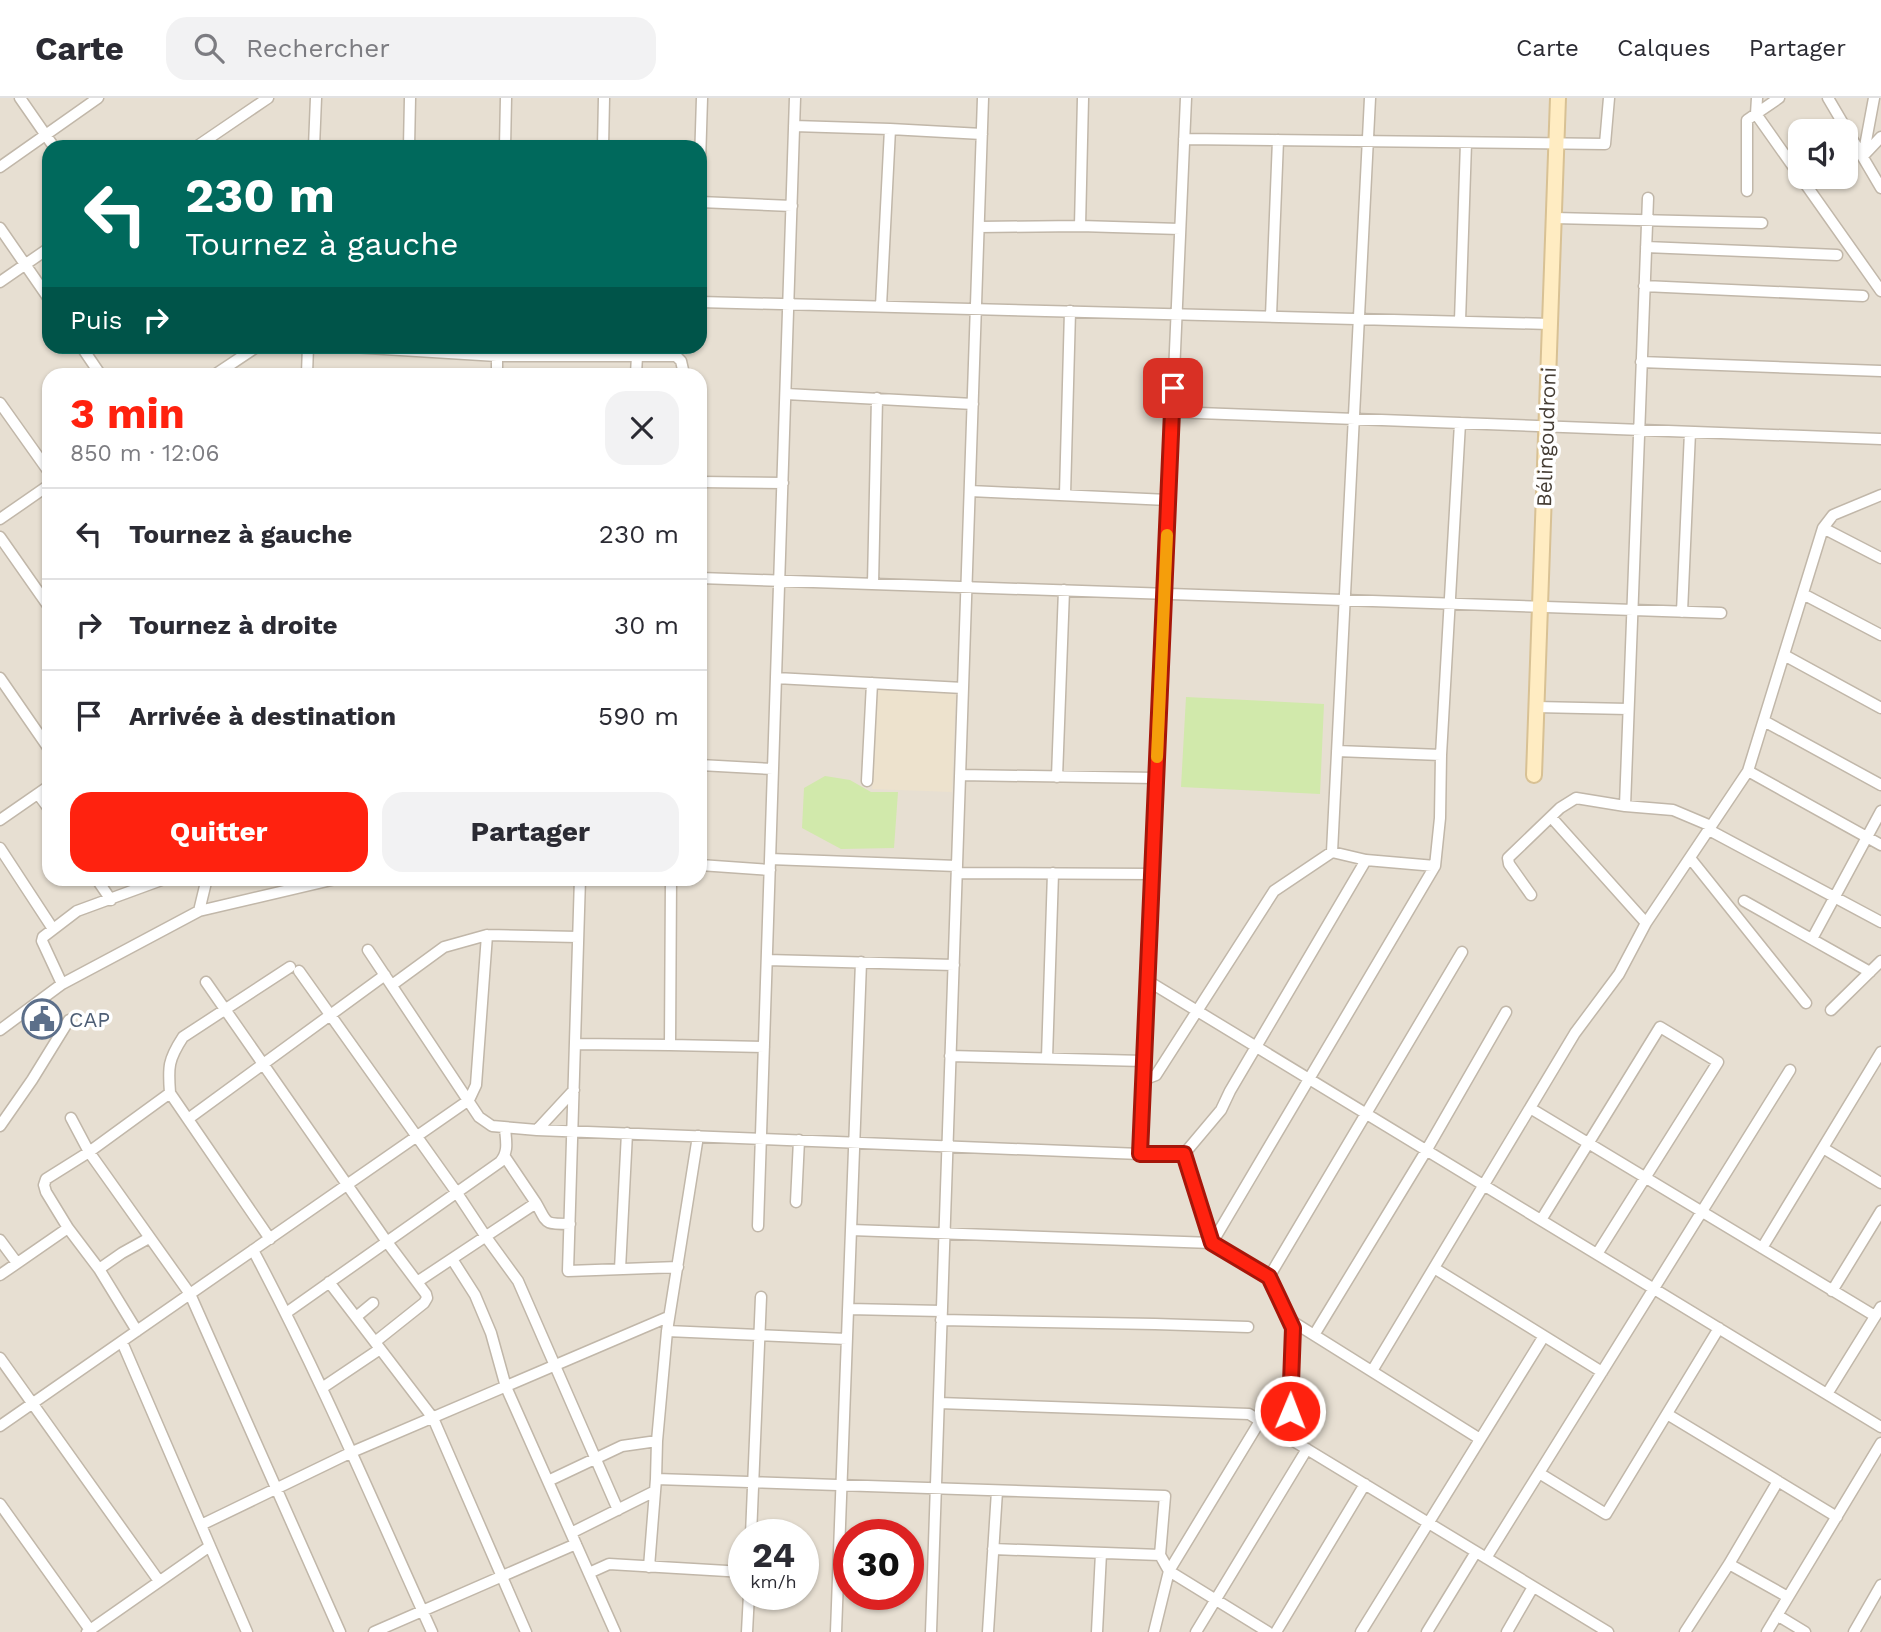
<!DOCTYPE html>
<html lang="fr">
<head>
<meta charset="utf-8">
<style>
  :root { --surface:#fff; --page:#f2f2f3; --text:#2b2b33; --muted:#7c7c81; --line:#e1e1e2; --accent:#ff220f }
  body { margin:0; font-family:"Work Sans",sans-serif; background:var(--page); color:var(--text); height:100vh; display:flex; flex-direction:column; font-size:26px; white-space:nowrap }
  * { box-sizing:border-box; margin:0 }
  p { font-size:23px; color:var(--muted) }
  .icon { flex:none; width:38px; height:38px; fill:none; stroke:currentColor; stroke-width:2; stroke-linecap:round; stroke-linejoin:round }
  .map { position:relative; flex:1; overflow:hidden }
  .sheet { position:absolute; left:42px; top:270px; width:665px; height:518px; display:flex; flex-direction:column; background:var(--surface); border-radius:21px; box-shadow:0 2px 5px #0004 }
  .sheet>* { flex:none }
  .banner { position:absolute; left:42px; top:42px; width:665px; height:214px; border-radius:21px; box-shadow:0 2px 5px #0004; background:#00695c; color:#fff; overflow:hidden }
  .fabs { position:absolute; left:1788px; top:21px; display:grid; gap:14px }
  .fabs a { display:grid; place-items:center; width:70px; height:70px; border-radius:14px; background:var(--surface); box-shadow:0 2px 5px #0004; font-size:35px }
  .speed { position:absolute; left:728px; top:1421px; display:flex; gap:14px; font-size:35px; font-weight:700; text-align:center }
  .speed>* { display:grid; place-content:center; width:91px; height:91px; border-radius:50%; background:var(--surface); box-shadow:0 2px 5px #0004; line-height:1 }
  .speed small { font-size:18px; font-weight:400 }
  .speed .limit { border:10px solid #d22; background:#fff; color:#111 }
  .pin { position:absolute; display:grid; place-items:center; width:60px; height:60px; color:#fff; margin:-30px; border-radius:14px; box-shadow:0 4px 10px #0006 }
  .me { position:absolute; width:77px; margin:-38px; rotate:1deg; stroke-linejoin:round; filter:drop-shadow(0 0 5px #0008) }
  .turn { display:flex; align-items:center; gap:24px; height:147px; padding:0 28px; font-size:32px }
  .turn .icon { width:91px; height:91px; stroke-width:2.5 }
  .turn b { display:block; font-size:49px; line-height:60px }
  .then { display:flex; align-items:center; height:66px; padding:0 28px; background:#0003; gap:14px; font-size:26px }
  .round { display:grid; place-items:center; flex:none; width:74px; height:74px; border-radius:21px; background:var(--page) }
  .headline { display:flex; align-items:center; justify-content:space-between; height:119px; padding:0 28px }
  h1 { font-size:42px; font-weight:700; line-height:52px; color:var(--accent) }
  .primary-button { display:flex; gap:14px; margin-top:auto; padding:14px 28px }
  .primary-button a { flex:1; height:80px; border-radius:21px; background:var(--accent); color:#fff; font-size:28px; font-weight:700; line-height:80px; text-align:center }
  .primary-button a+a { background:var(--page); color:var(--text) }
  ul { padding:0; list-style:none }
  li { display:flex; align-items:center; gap:21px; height:91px; padding:0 28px; border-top:2px solid var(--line) }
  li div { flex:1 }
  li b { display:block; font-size:26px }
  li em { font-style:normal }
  header { display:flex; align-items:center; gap:42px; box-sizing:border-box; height:98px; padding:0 35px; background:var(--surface); border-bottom:2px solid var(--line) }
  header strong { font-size:33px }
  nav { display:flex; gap:38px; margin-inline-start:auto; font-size:24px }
  .search { width:490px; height:63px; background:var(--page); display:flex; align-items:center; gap:18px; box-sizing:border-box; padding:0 24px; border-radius:21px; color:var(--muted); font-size:26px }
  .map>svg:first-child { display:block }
</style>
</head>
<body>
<header>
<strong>Carte</strong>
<div class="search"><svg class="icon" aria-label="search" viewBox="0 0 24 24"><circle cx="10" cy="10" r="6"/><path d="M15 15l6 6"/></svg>Rechercher</div>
<nav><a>Carte</a><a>Calques</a><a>Partager</a></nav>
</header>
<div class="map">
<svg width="1881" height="1534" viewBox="0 0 1881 1534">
  <rect width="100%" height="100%" fill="#f3ede4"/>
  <path fill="#e7dfd2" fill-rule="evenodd" d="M0 0H1881V1534H0ZM1801 33H1846V79H1801ZM49 49H700V248H49ZM49 276H700V780H49ZM744 1437H803V1496H744ZM849 1437H908V1496H849Z"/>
  <path fill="#ede2cd" d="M876 589 956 592 952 694 872 691Z"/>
  <path fill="#d1e9ab" d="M1186 599 1324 606 1320 696 1181 689Z
    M825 678 850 682 871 694H898L894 750 841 751 802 730 804 690Z"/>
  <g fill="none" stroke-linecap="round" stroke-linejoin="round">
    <g stroke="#c1b7a9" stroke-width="13">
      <path id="street" d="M20 0 54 49
        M1757 0 1756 16 1881 193
        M1828 0 1881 90
        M794 28 890 31 982 36
        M1184 41 1605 46 1609 0
        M196 49 268 0
        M314 49 316 0
        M409 49 410 0
        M505 49 506 0
        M603 49 604 0
        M1863 58 1881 39
        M1863 59 1874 0
        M700 64 702 0
        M0 69 98 0
        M1747 93V22L1779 0
        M700 104 792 108
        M1554 120 1762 125
        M1080 128 1083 0
        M979 129 1080 128 1180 131
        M0 130 49 201
        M1646 149 1837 157
        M0 184 49 150
        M1644 188 1863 198
        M700 204 1550 226
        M881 208 890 31
        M1271 218 1278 42
        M1460 223 1466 45
        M81 248 100 276
        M336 248 497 258H666V248
        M666 258H676L681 263 684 276
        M1641 264 1881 273
        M216 276 258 248
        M307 276 308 248
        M497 276V248
        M636 276 637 258
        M786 296 973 306
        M0 305 49 374
        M1172 314 1881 341
        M700 384 783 385
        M970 393 1168 402
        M1065 396 1070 213
        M0 421 49 387
        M1823 430 1881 460
        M0 439 49 509
        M700 480 1721 515
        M873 486 877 300
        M1803 496 1881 537
        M1682 514 1690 334
        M1784 557 1881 610
        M0 580 49 651
        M776 580 963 590
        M1536 609 1628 611
        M1764 623 1881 687
        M1337 653 1441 657
        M700 667 773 671
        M1748 673 1881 747
        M960 677 1156 680
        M1057 679 1064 492
        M867 683 872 585
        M38 696 49 711
        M1625 708 1648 100
        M1551 719 1646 825
        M0 722 49 688
        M1709 732 1881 824
        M0 750 53 831
        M1332 754 1370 0
        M1690 760 1806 905
        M770 761 957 768
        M700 767 770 772
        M957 775 1152 776
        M96 780 111 802
        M580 780 568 1173 678 1169
        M1531 797 1509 766 1508 760 1560 710 1576 700 1625 708 1673 712 1711 728
        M1744 803 1870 874
        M199 813 207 780
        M1812 841 1881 713
        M368 852 479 1019 492 1028 537 1032 1140 1056H1184L1221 1012 1230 993 1366 762
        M767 862 954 867
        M299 873 457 1095 486 1139 518 1183 618 1412
        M1148 883 1881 1329
        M206 884 387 1144 426 1196 427 1200 424 1205 375 1244
        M62 886 42 843 43 839 77 813 167 780
        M392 887 444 849 487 837 578 839
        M1831 912 1881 863
        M0 932 62 886 199 813 340 780
        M575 946 670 947 764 949
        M670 947 671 780
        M950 958 1144 963
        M1047 960 1053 775
        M1143 982 1156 977 1274 793 1332 754 1366 762 1435 768
        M1530 1010 1875 1218
        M71 1020 89 1054 190 1196 340 1534
        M188 1021 385 877
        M0 1028 32 982 69 922
        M537 1032 574 992
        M1823 1050 1881 1085
        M1140 1056 1186 0
        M1184 1056 1212 1145
        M505 1059 536 1105
        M796 1104 799 1042
        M1541 1122 1660 929 1718 964 1597 1156
        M758 1128 795 0
        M851 1132 1212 1145 1269 1179
        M270 1141 170 995C168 969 168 962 183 939L290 869
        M0 1142 17 1165
        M1212 1145 1435 768 1440 720 1441 657 1460 325
        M1762 1150 1881 954
        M253 1152C319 1276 374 1406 432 1534
        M452 1161 475 1197 491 1235 506 1289 615 1534
        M1434 1170 1602 1274
        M99 1171 122 1155 149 1140
        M620 1171 627 1035
        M0 1177 68 1130
        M329 1184 433 1320 526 1534
        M417 1184 536 1105C548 1126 543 1126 570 1126
        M1832 1193 1881 1113
        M848 1211 942 1213
        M286 1215 500 1064C509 1054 506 1043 505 1030
        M356 1219 373 1205
        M941 1222 1155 1226 1248 1229
        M1290 1222 1480 1341
        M137 1233 99 1171 68 1130 46 1094 44 1087 46 1081 89 1054 170 995
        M667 1233 847 1241
        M1314 1237 1426 1053 1506 914
        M122 1244 247 1534
        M0 1260 159 1483
        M1372 1273 1575 935 1619 876 1646 825 1748 673 1823 430 1833 417 1881 397
        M322 1290 380 1251
        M1827 1296 1881 1209
        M939 1305 1249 1316 1608 1534
        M1667 1316 1837 1419
        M1260 1323 1169 1473 1268 1534
        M0 1328 469 1002 476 987 487 837
        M1290 1341 1293 1230 1269 1179 1462 854
        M1539 1375 1606 1416 1719 1230
        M656 1381 1165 1398 1160 1457 1169 1473 1154 1534
        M548 1383 622 1348 657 1343
        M0 1406 90 1532
        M201 1427 352 1354 668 1219
        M571 1435 655 1393
        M751 1437 761 1199
        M993 1451 1160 1457
        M1486 1460 1790 972
        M1729 1466 1788 1499
        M649 1469 656 1381 657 1343 667 1233 698 1038
        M589 1475 609 1466 744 1474
        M1777 1517 1805 1534
        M87 1534 210 1448
        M374 1534 576 1446
        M747 1534 749 1496
        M836 1534 861 864
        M931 1534 983 0
        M988 1534 997 1393
        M1097 1534 1101 1455
        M1196 1534 1307 1351
        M1276 1534 1365 1386
        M1361 1534 1544 1238
        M1427 1534 1476 1454
        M1507 1534 1533 1489
        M1685 1534 1729 1466 1778 1383
        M1767 1534 1881 1345
        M1854 1534 1881 1487"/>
    </g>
    <g stroke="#d8c194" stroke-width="18">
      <path id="secondary" d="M1534 677 1558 0"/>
    </g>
    <use href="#street" stroke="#fff" stroke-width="10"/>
    <use href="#secondary" stroke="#ffecc2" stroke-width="14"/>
  </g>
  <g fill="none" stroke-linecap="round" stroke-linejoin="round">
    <g stroke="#a6160a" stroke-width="18">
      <path id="route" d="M1173 290 1140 1056H1184L1212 1145 1269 1179 1279 1200 1293 1230 1290 1313"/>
    </g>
    <use href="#route" stroke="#ff220f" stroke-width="12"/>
    <path stroke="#f59e0b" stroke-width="12" d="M1157 659 1167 437"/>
  </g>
  <defs>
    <g id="civic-ring" transform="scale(2.0125)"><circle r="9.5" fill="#fff" stroke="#5c6f8a" stroke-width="1.5"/><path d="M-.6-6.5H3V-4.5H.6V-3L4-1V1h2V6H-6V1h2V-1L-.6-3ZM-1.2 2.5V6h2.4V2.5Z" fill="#5c6f8a"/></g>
  </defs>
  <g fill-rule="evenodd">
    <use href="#civic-ring" x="42" y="921"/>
  </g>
  <g text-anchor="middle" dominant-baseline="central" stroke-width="7" stroke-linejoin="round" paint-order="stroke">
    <g font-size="21" fill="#453d34" stroke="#fff">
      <text transform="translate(1546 339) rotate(-88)">Bélingoudroni</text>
    </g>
    <g font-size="21" fill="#4e5e75" stroke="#fff" text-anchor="start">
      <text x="69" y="921">CAP</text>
    </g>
  </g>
</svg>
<div class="fabs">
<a><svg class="icon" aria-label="sound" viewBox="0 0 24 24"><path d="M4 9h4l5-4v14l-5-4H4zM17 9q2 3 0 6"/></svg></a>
</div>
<div class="speed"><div>24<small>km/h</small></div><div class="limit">30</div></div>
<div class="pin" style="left:1173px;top:290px;background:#d93025"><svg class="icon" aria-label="arrive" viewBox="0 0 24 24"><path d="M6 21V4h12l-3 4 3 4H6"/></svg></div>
<svg class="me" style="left:1290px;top:1313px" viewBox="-20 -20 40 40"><circle r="17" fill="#ff220f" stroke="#fff" stroke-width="3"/><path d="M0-11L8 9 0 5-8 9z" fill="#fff"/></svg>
<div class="banner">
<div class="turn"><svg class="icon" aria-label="left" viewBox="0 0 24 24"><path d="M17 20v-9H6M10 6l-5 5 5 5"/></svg><div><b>230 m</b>Tournez à gauche</div></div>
<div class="then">Puis<svg class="icon" aria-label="right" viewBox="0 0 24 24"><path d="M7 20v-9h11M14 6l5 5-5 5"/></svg></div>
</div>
<section class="sheet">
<div class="headline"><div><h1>3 min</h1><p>850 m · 12:06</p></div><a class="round"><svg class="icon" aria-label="close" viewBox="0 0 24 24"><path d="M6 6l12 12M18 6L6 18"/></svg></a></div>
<ul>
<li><svg class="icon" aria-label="left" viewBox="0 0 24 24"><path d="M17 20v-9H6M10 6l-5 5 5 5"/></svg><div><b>Tournez à gauche</b></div><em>230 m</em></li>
<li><svg class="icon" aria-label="right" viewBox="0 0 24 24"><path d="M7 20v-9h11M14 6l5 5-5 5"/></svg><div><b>Tournez à droite</b></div><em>30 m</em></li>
<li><svg class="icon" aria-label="arrive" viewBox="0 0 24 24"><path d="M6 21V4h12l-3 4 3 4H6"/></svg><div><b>Arrivée à destination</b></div><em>590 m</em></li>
</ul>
<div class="primary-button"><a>Quitter</a><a>Partager</a></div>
</section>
</div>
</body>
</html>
